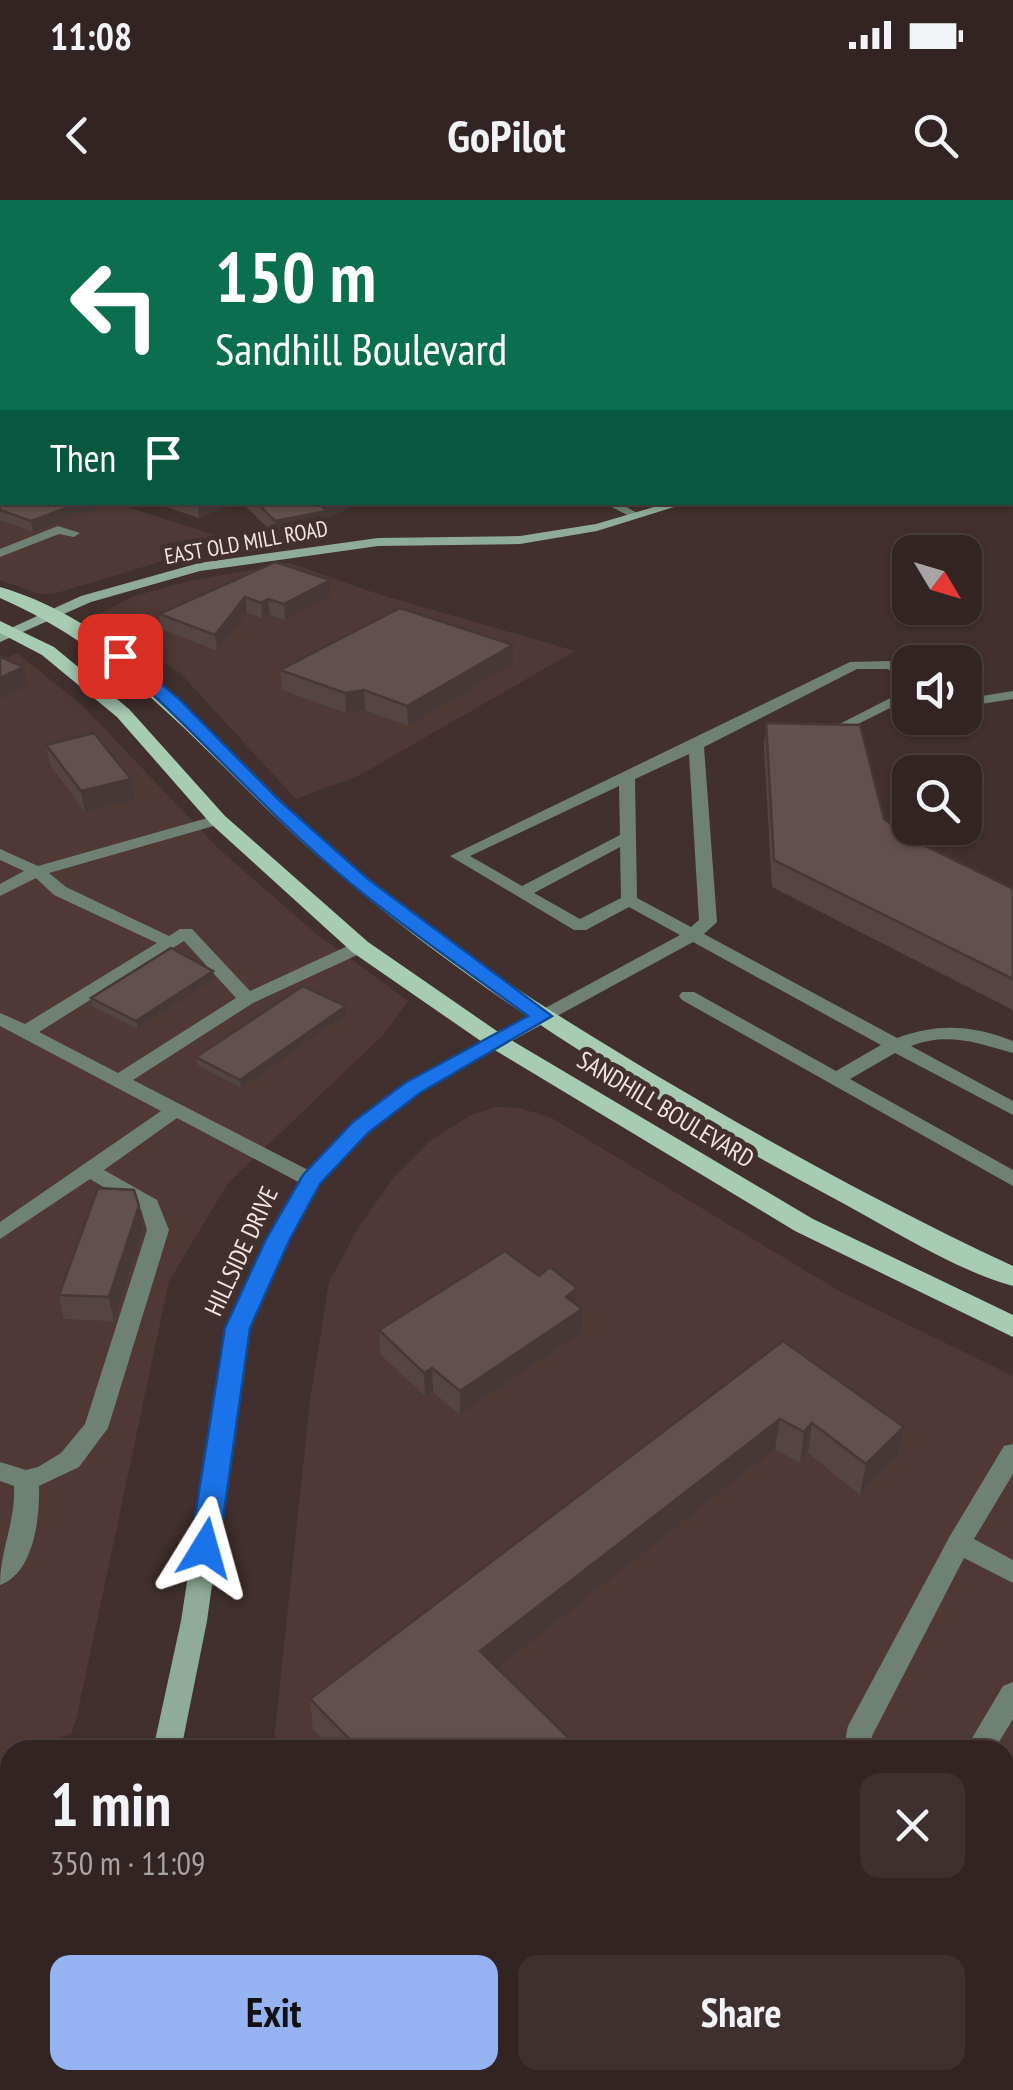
<!DOCTYPE html>
<html lang="en">
<head>
<meta charset="utf-8">
<style>
  :root { --surface:#312422; --page:#3d302f; --text:#f1f3f6; --muted:#a8a4a5; --line:#4c4140; --accent:#95b2f1 }
  body { margin:0; font-family:"PT Sans Narrow",sans-serif; background:var(--page); color:var(--text); height:100vh; display:flex; flex-direction:column; font-size:38px; white-space:nowrap }
  * { box-sizing:border-box; margin:0 }
  p { font-size:32px; color:var(--muted) }
  .icon { flex:none; width:55px; height:55px; fill:none; stroke:currentColor; stroke-width:2; stroke-linecap:round; stroke-linejoin:round }
  .map { position:relative; flex:1; overflow:hidden }
  .side { position:absolute; left:0px; top:1540px; width:1015px; height:350px; display:flex; flex-direction:column; background:var(--surface); border-radius:30px 30px 0 0; box-shadow:0 2px 8px #0004,0 0 0 2px var(--line) }
  .side>* { flex:none }
  .guide { position:absolute; left:0px; top:0px; width:1015px; height:305px; box-shadow:0 2px 8px #0004,0 0 0 2px var(--line); background:#0b6e4f; color:#fff; overflow:hidden }
  .needle { width:65px; rotate:128deg }
  .controls { position:absolute; left:892px; top:335px; display:grid; gap:20px }
  .controls a { display:grid; place-items:center; width:90px; height:90px; border-radius:20px; background:var(--surface); box-shadow:0 2px 8px #0004,0 0 0 2px var(--line); font-size:50px }
  .pin { position:absolute; display:grid; place-items:center; width:85px; height:85px; color:#fff; margin:-42px; border-radius:20px; box-shadow:0 5px 15px #0006 }
  .me { position:absolute; width:110px; margin:-55px; rotate:8deg; stroke-linejoin:round; filter:drop-shadow(0 0 8px #0008) }
  .turn { display:flex; align-items:center; gap:35px; height:210px; padding:0 50px; font-size:45px }
  .turn .icon { width:130px; height:130px; stroke-width:2.5 }
  .turn b { display:block; font-size:70px; line-height:85px }
  .then { display:flex; align-items:center; height:95px; padding:0 50px; background:#0003; gap:20px; font-size:38px }
  .round { display:grid; place-items:center; flex:none; width:105px; height:105px; border-radius:20px; background:var(--page) }
  .overview { display:flex; align-items:center; justify-content:space-between; height:170px; padding:0 50px }
  h1 { font-size:60px; font-weight:600; line-height:75px }
  .button { display:flex; gap:20px; margin-top:auto; padding:20px 50px }
  .button a { flex:1; height:115px; border-radius:20px; background:var(--accent); color:#111; font-size:40px; font-weight:600; line-height:115px; text-align:center }
  .button a+a { background:var(--page); color:var(--text) }
  .status { display:flex; justify-content:space-between; align-items:center; height:70px; padding:0 50px; background:var(--surface); direction:ltr }
  .status svg { height:28px; fill:currentColor }
  header { display:flex; justify-content:space-between; align-items:center; height:130px; padding:0 50px; background:var(--surface); font-size:45px; font-weight:600 }
  .map>svg:first-child { display:block }
</style>
</head>
<body>
<div class="status"><b>11:08</b><svg viewBox="0 0 49 12"><path d="M0 12V9h3v3zM5 12V6h3v6zM10 12V3h3v9zM15 12V0h3v12zM26 1h20v11H26zM47 4h2v5h-2z"/></svg></div>
<header><svg class="icon" aria-label="back" viewBox="0 0 24 24"><path d="M15 5l-7 7 7 7"/></svg>GoPilot<svg class="icon" aria-label="search" viewBox="0 0 24 24"><circle cx="10" cy="10" r="6"/><path d="M15 15l6 6"/></svg></header>
<div class="map">
<svg width="1013" height="1890" viewBox="0 0 1013 1890">
  <rect width="100%" height="100%" fill="#41302e"/>
  <path fill="#503935" d="M0 266 2 302 114 303 247 345 173 358 53 394H39L0 380Z
    M290 363 378 394 575 451 360 575 296 599 180 473 96 420 95 416 134 396 193 380Z
    M17 453 82 505 220 650 314 732 408 801 384 834 228 983 169 1081 76 1520 71 1534 24 1550H10V1555L0 1558V461Z
    M496 907 519 908 550 917 841 1092 1013 1176V1890H836L822 1880H1005V1550H273L310 1200 329 1082 357 1030 393 978 430 941 471 915Z
    M413 1880H626L617 1890H420Z"/>
  <g fill="none" stroke-linecap="round" stroke-linejoin="round">
    <path fill="#6f8174" fill-rule="evenodd" d="M602 302H617L643 316 633 318Z
      M58 326 80 333 74 337 59 334 0 357V349Z
      M889 461 910 469V478L887 469H857L704 547 717 722 704 734 897 838C938 823 972 825 1013 841V853C976 843 949 832 911 846L1013 901V915L895 853 850 879 1013 970V986L682 800 679 796 682 792H694L836 871 881 845 693 742 548 821H536L533 817 536 813 680 735 629 707 586 730H574L450 656 850 462ZM689 554 699 720 691 727 637 698 635 579ZM619 586 620 635 522 686 470 656ZM620 647 621 698 580 719 534 693Z
      M910 488V498L830 538 818 535Z
      M965 491 982 496 1013 491V499L981 504 965 500Z
      M218 615 224 617V623L49 673 66 687 169 736 180 729H192L250 791 354 743H366L369 747 366 751 253 803 133 880 318 975 321 980 318 985H304L177 918 104 970 157 1000 169 1030 108 1228 79 1267 39 1286C40 1317 34 1373 0 1385 0 1350 16 1321 14 1286L0 1281V1262L26 1270 38 1267 61 1253 85 1224 147 1030 141 1009 90 979 0 1039V1022L161 911 0 826V813L25 824 157 743 54 695 36 678 0 696V684L24 671 0 660V649L38 666ZM184 741 236 798 118 873 39 832Z
      M1013 1244V1274L974 1339 1013 1360V1383L964 1358 872 1536 871 1550H843L848 1526 950 1336 1004 1246Z
      M1013 1482V1519L994 1550H965L1003 1486Z
      M0 1599 10 1600V1626L0 1625Z
      M636 1880H672L668 1890H632Z
      M877 1880H919L923 1890H881Z"/>
    <path fill="#6f8174" fill-rule="evenodd" d="M0 157 2 158V164L0 163Z
      M1012 158H1013V164H1012Z"/>
    <path fill="#8fac97" fill-rule="evenodd" d="M1012 204H1013V210H1012Z
      M671 302H690L597 331 520 344 378 346 200 371 91 402 0 442V433L81 396 199 363 378 338 520 336 596 324Z
      M542 812 551 817 548 821 419 892 367 932 319 984 289 1039 248 1128 207 1421 181 1550H153L181 1421 226 1128 267 1039 304 975 353 924 405 884Z
      M97 1880H129L127 1890H95Z"/>
    <path fill="#a8ccb2" fill-rule="evenodd" d="M0 387C120 422 205 529 292 611 341 658 395 700 449 741 516 791 588 834 659 877 774 945 891 1009 1013 1066V1086C955 1070 891 1029 837 1000 655 903 476 794 320 658 213 565 135 457 0 398Z
      M0 421 54 447 129 509 225 616 368 742 504 836 813 1019 1013 1115V1137L795 1031 488 846 352 752 211 624 117 517 42 455 0 433Z"/>
  </g>
  <path fill="#544542" d="M0 0H479V2H2V127L0 126Z
    M571 0H988L982 2H586Z
    M0 297 2 302H113L33 332 0 320Z
    M152 302H238L199 318Z
    M241 302H362L327 318 328 327 277 337Z
    M275 362 331 396 285 420 270 415 262 418 247 413 217 451 161 429 159 414Z
    M513 445V464L408 526 365 510 346 513 282 490 280 470Z
    M766 523 884 619 911 639 1013 689V810L772 687 764 548Z
    M46 545 131 579 134 600 85 612 50 565Z
    M213 771 214 779 138 829 92 806 91 798Z
    M347 814 241 888 198 865 196 857Z
    M143 1030 114 1121 64 1119 59 1095Z
    M539 1076 577 1088 576 1105 581 1133 460 1215 433 1192 425 1196 380 1154 379 1130Z
    M783 1141 904 1227 898 1257 860 1295 808 1253 800 1263 775 1249 497 1468 581 1550H334L313 1529 310 1499Z
    M1005 1744 1013 1757V1867L1005 1862Z"/>
  <path fill="#453836" d="M963 0H988L982 2H956Z
    M82 302 113 303 33 332 31 321Z
    M238 302 199 318 198 303Z
    M327 302H362L327 318 328 327 277 337 275 321Z
    M330 380 331 396 285 420 284 404Z
    M245 397 247 413 217 451 215 435Z
    M268 399 270 415 262 418 261 403Z
    M513 445V464L408 526 407 506Z
    M24 467 28 486 0 500V478Z
    M364 490 365 510 346 513 345 493Z
    M131 579 134 600 85 612 81 591Z
    M213 771 214 779 138 829 136 821Z
    M346 806 347 814 241 888 240 880Z
    M139 1006 143 1030 114 1121 109 1097Z
    M577 1088 576 1112 582 1109 581 1133 460 1215V1191L566 1097Z
    M432 1168 433 1192 425 1196 424 1173Z
    M780 1219 775 1249 481 1481 480 1451Z
    M812 1223 808 1253 800 1263 804 1232Z
    M904 1227 898 1257 860 1295 866 1264Z"/>
  <path fill="#62504d" stroke="#453836" stroke-width="2.5" d="M3 0H477L476 2H3Z
    M638 0H963L956 2H648H649Z
    M0 6H2V39L0 40Z
    M0 42 2 43V75L0 73Z
    M1012 59H1013V128H1012Z
    M2 80V114H0V83Z
    M2 296V302H82L31 321 0 310V297Z
    M256 302H327L320 305 327 311 275 321Z
    M275 362 330 380 284 404 268 399 261 403 245 397 215 435 159 414Z
    M400 408 513 445 407 506 364 490 345 493 280 470Z
    M0 457 24 467 0 478Z
    M766 523 860 525 884 619 911 639 1013 689V779L774 660Z
    M94 533 131 579 81 591 46 545Z
    M171 748 213 771 136 821 91 798Z
    M303 786 346 806 240 880 196 857Z
    M98 988 134 990 139 1006 109 1097 59 1095Z
    M505 1051 539 1076 550 1067 577 1088 566 1097 582 1109 460 1191 432 1168 424 1173 379 1130Z
    M783 1141 904 1227 866 1264 812 1223 804 1232 780 1219 480 1451 581 1550H360L310 1499Z
    M1005 1744 1010 1747 1013 1757V1840L1011 1839 1005 1849Z"/>
  <path fill="#1a73e8" stroke="#114b97" stroke-width="2.5" d="M115 453H125L179 499 279 600 368 679 552 816 420 893 368 933 320 984 290 1039 250 1128 219 1348 215 1356 205 1359 195 1356 190 1348 225 1128 266 1039 303 975 353 922 405 883 528 816C470 773 410 732 355 687 269 617 198 532 115 460Z"/>
  <g text-anchor="middle" dominant-baseline="central" stroke-width="10" stroke-linejoin="round" paint-order="stroke">
    <g font-size="22" fill="#f1e6e4" stroke="#41302e">
      <text transform="translate(246 342) rotate(-10)">EAST OLD MILL ROAD</text>
    </g>
    <g font-size="25" fill="#f1e6e4" stroke="#41302e">
      <text transform="translate(666 909) rotate(31)">SANDHILL BOULEVARD</text>
      <text transform="translate(241 1051) rotate(-65)">HILLSIDE DRIVE</text>
    </g>
  </g>
</svg>
<div class="controls">
<a><svg class="needle" viewBox="-14 -14 28 28"><path d="M0-13l5 13h-10z" fill="#e53935"/><path d="M0 13l5-13h-10z" fill="#a8a4a5"/></svg></a>
<a><svg class="icon" aria-label="sound" viewBox="0 0 24 24"><path d="M4 9h4l5-4v14l-5-4H4zM17 9q2 3 0 6"/></svg></a>
<a><svg class="icon" aria-label="search" viewBox="0 0 24 24"><circle cx="10" cy="10" r="6"/><path d="M15 15l6 6"/></svg></a>
</div>
<div class="pin" style="left:120px;top:456px;background:#d93025"><svg class="icon" aria-label="arrive" viewBox="0 0 24 24"><path d="M6 21V4h12l-3 4 3 4H6"/></svg></div>
<svg class="me" style="left:205px;top:1348px" viewBox="-20 -20 40 40"><path d="M0-17L14 15 0 8-14 15z" fill="#1a73e8" stroke="#fff" stroke-width="4"/></svg>
<div class="guide">
<div class="turn"><svg class="icon" aria-label="left" viewBox="0 0 24 24"><path d="M17 20v-9H6M10 6l-5 5 5 5"/></svg><div><b>150 m</b>Sandhill Boulevard</div></div>
<div class="then">Then<svg class="icon" aria-label="arrive" viewBox="0 0 24 24"><path d="M6 21V4h12l-3 4 3 4H6"/></svg></div>
</div>
<section class="side">
<div class="overview"><div><h1>1 min</h1><p>350 m · 11:09</p></div><a class="round"><svg class="icon" aria-label="close" viewBox="0 0 24 24"><path d="M6 6l12 12M18 6L6 18"/></svg></a></div>
<div class="button"><a>Exit</a><a>Share</a></div>
</section>
</div>
</body>
</html>
